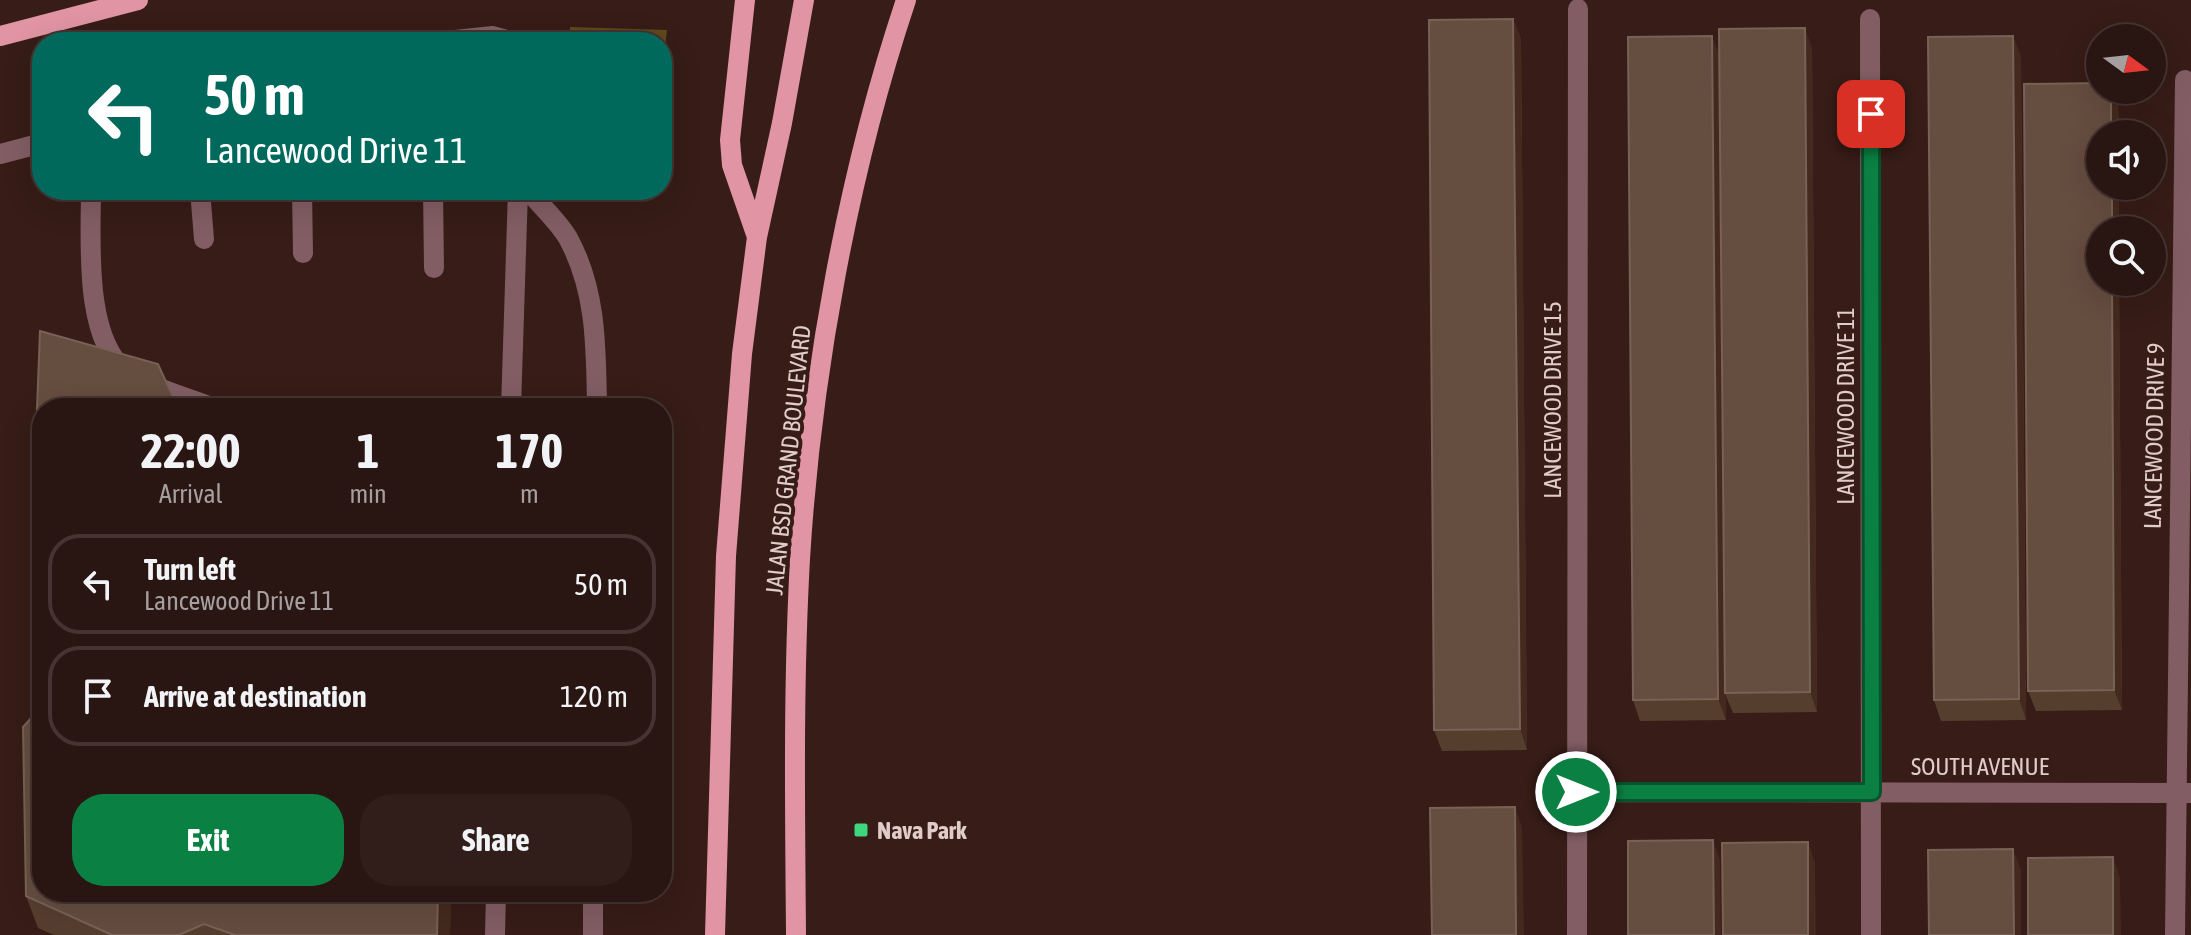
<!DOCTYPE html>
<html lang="en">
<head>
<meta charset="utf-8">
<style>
  :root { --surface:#291511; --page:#311e1a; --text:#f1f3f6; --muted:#a59f9f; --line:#453431; --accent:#0b8043 }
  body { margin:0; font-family:"Asap Condensed",sans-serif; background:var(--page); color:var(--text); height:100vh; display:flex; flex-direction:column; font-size:30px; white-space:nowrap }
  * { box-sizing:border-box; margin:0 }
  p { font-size:26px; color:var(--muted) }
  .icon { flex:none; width:44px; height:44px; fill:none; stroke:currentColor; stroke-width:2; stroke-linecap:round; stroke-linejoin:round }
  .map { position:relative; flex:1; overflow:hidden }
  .drawer { position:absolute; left:32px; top:398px; width:640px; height:504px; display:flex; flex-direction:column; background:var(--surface); border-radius:32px; box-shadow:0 8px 32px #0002,0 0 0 2px var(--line) }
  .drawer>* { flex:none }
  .top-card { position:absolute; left:32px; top:32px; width:640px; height:168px; border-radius:32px; box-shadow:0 8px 32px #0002,0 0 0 2px var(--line); background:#00695c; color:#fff; overflow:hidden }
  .needle { width:52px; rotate:105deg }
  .fabs { position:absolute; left:2086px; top:24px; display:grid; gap:16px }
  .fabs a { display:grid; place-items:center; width:80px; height:80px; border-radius:50%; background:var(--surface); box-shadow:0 8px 32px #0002,0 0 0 2px var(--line); font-size:40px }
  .pin { position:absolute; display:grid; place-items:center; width:68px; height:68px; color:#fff; margin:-34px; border-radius:16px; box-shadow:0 4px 12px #0006 }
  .me { position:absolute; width:88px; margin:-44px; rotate:90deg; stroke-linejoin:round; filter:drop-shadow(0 0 6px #0008) }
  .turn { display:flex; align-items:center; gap:28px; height:168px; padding:0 40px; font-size:36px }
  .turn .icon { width:104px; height:104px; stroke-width:2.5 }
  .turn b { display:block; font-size:56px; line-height:68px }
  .eta { display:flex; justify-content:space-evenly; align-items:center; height:136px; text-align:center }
  .eta b { font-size:48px; font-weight:700; line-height:56px }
  .button { display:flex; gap:16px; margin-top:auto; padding:16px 40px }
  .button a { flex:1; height:92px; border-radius:32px; background:var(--accent); color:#fff; font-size:32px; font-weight:700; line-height:92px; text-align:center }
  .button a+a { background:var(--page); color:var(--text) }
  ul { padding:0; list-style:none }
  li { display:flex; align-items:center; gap:24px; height:100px; margin:0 16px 12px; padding:0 24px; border:4px solid var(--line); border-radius:32px }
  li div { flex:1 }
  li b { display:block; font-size:30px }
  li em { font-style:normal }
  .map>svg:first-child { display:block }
</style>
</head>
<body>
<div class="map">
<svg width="2191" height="935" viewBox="0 0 2191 935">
  <rect width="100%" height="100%" fill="#371c17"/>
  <path fill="#61481c" d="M570 27 667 30 662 77V42H570Z"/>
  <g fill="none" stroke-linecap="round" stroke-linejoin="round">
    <path stroke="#825d64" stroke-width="20" d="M1870 19 1871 935
      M436 42 493 36 514 42
      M0 154 42 143
      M91 190C91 240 83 340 128 373 146 386 192 399 214 408
      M200 190 204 239
      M302 190 303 253
      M433 190 434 268
      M528 190C540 205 558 221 568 238 597 291 596 349 597 408
      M511 408 518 190
      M1576 792 2191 793
      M495 935 496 892
      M593 935V892
      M1577 935 1578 9
      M2175 935 2185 80"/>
    <path stroke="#e094a4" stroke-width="20" d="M745 0 730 140 732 165 757 237
      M0 36 138 0
      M715 935 726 556 742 354 757 237 782 123 804 0
      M796 935C795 810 793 684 800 559 811 377 848 173 906 0"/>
  </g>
  <path fill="#563e2f" d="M1513 19 1521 39 1527 750 1442 751 1434 730Z
    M1812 48 1817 712 1733 713 1725 694 1726 720 1640 721 1633 700 1720 55Z
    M2021 56 2026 720 1941 721 1934 700Z
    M2100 90H2114L2118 103 2119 134H2100V186H2119V230L2100 282H2119L2122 710 2036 711 2028 691Z
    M42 408V540L33 514Z
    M451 892 450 935H54L38 928 26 896Z"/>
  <path fill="#442a1e" d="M1513 19 1521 39 1527 750 1520 729Z
    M1805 28 1812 48 1817 712 1810 692Z
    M1712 36 1720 56 1726 720 1718 699Z
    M2013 36 2021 56 2026 720 2019 699Z
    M2111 90H2114L2118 103 2119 134H2111Z
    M2112 186H2119V230H2112Z
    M2112 282H2119L2122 710 2114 690Z
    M1515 807 1522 827 1524 935H1516Z
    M1713 840 1720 860 1721 935H1714Z
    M1808 842 1815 862 1816 935H1808Z
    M2013 849 2021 870V935H2014Z
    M2113 857 2120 878 2121 935H2113Z
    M438 892H451L450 935H437Z"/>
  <path fill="#654d3f" stroke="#786155" stroke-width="2" d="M1513 19 1520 729 1434 730 1429 20Z
    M1805 28 1810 692 1725 693 1719 29Z
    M1712 36 1718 699 1633 700 1628 37Z
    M2013 36 2019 699 1934 700 1928 37Z
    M2100 83V90H2111V134H2100V186H2112V230H2100V282H2112L2114 690 2028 691 2024 84Z
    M40 331 158 364 178 408H42V527L33 514Z
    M42 706V892H438L437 935H235L204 924 179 935H112L26 896 23 727Z
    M1515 807 1516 935H1432L1430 808Z
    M1713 840 1714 935H1628V841Z
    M1808 842V935H1723L1722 843Z
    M2013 849 2014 935H1929L1928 850Z
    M2113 857V935H2028V858Z"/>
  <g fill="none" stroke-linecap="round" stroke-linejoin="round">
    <g stroke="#07532c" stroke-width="20">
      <path id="route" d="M1576 792H1872L1871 114"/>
    </g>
    <use href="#route" stroke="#0b8043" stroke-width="14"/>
  </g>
  <rect fill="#3ed77d" stroke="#371c17" stroke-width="3" x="853" y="822" width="16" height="16" rx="4"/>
  <g text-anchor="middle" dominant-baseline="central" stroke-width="8" stroke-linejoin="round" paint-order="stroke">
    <g font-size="24" fill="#e0cdc9" stroke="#371c17">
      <text transform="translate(1552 400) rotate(-90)">LANCEWOOD DRIVE 15</text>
      <text transform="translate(1845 406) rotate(-90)">LANCEWOOD DRIVE 11</text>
      <text transform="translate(2154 436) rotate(-89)">LANCEWOOD DRIVE 9</text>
      <text transform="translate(788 460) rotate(-84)">JALAN BSD GRAND BOULEVARD</text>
      <text x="1980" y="766">SOUTH AVENUE</text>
    </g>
    <g font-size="24" font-weight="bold" fill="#e0cdc9" stroke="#371c17" text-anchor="start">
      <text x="877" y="830">Nava Park</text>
    </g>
  </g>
</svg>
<div class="fabs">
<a><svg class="needle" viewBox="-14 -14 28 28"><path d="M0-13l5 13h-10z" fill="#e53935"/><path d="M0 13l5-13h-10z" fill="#a59f9f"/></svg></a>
<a><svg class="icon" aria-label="sound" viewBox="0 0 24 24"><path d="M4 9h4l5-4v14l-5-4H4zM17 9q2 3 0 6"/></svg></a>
<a><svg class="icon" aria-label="search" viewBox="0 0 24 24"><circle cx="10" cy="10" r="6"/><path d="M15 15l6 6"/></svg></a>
</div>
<div class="pin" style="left:1871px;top:114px;background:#d93025"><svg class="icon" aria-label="arrive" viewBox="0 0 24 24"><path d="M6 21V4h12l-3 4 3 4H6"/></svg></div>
<svg class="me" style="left:1576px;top:792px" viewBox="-20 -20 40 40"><circle r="17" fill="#0b8043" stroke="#fff" stroke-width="3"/><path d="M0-11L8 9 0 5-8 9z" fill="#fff"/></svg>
<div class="top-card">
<div class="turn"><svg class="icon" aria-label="left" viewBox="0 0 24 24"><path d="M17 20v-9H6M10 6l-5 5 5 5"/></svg><div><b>50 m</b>Lancewood Drive 11</div></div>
</div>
<section class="drawer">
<div class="eta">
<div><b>22:00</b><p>Arrival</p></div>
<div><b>1</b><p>min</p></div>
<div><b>170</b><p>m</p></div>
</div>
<ul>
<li><svg class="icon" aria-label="left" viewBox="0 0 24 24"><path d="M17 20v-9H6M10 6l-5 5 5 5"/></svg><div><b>Turn left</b><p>Lancewood Drive 11</p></div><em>50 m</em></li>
<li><svg class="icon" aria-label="arrive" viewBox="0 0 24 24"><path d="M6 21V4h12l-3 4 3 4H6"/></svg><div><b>Arrive at destination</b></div><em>120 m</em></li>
</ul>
<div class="button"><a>Exit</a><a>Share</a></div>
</section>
</div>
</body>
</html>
